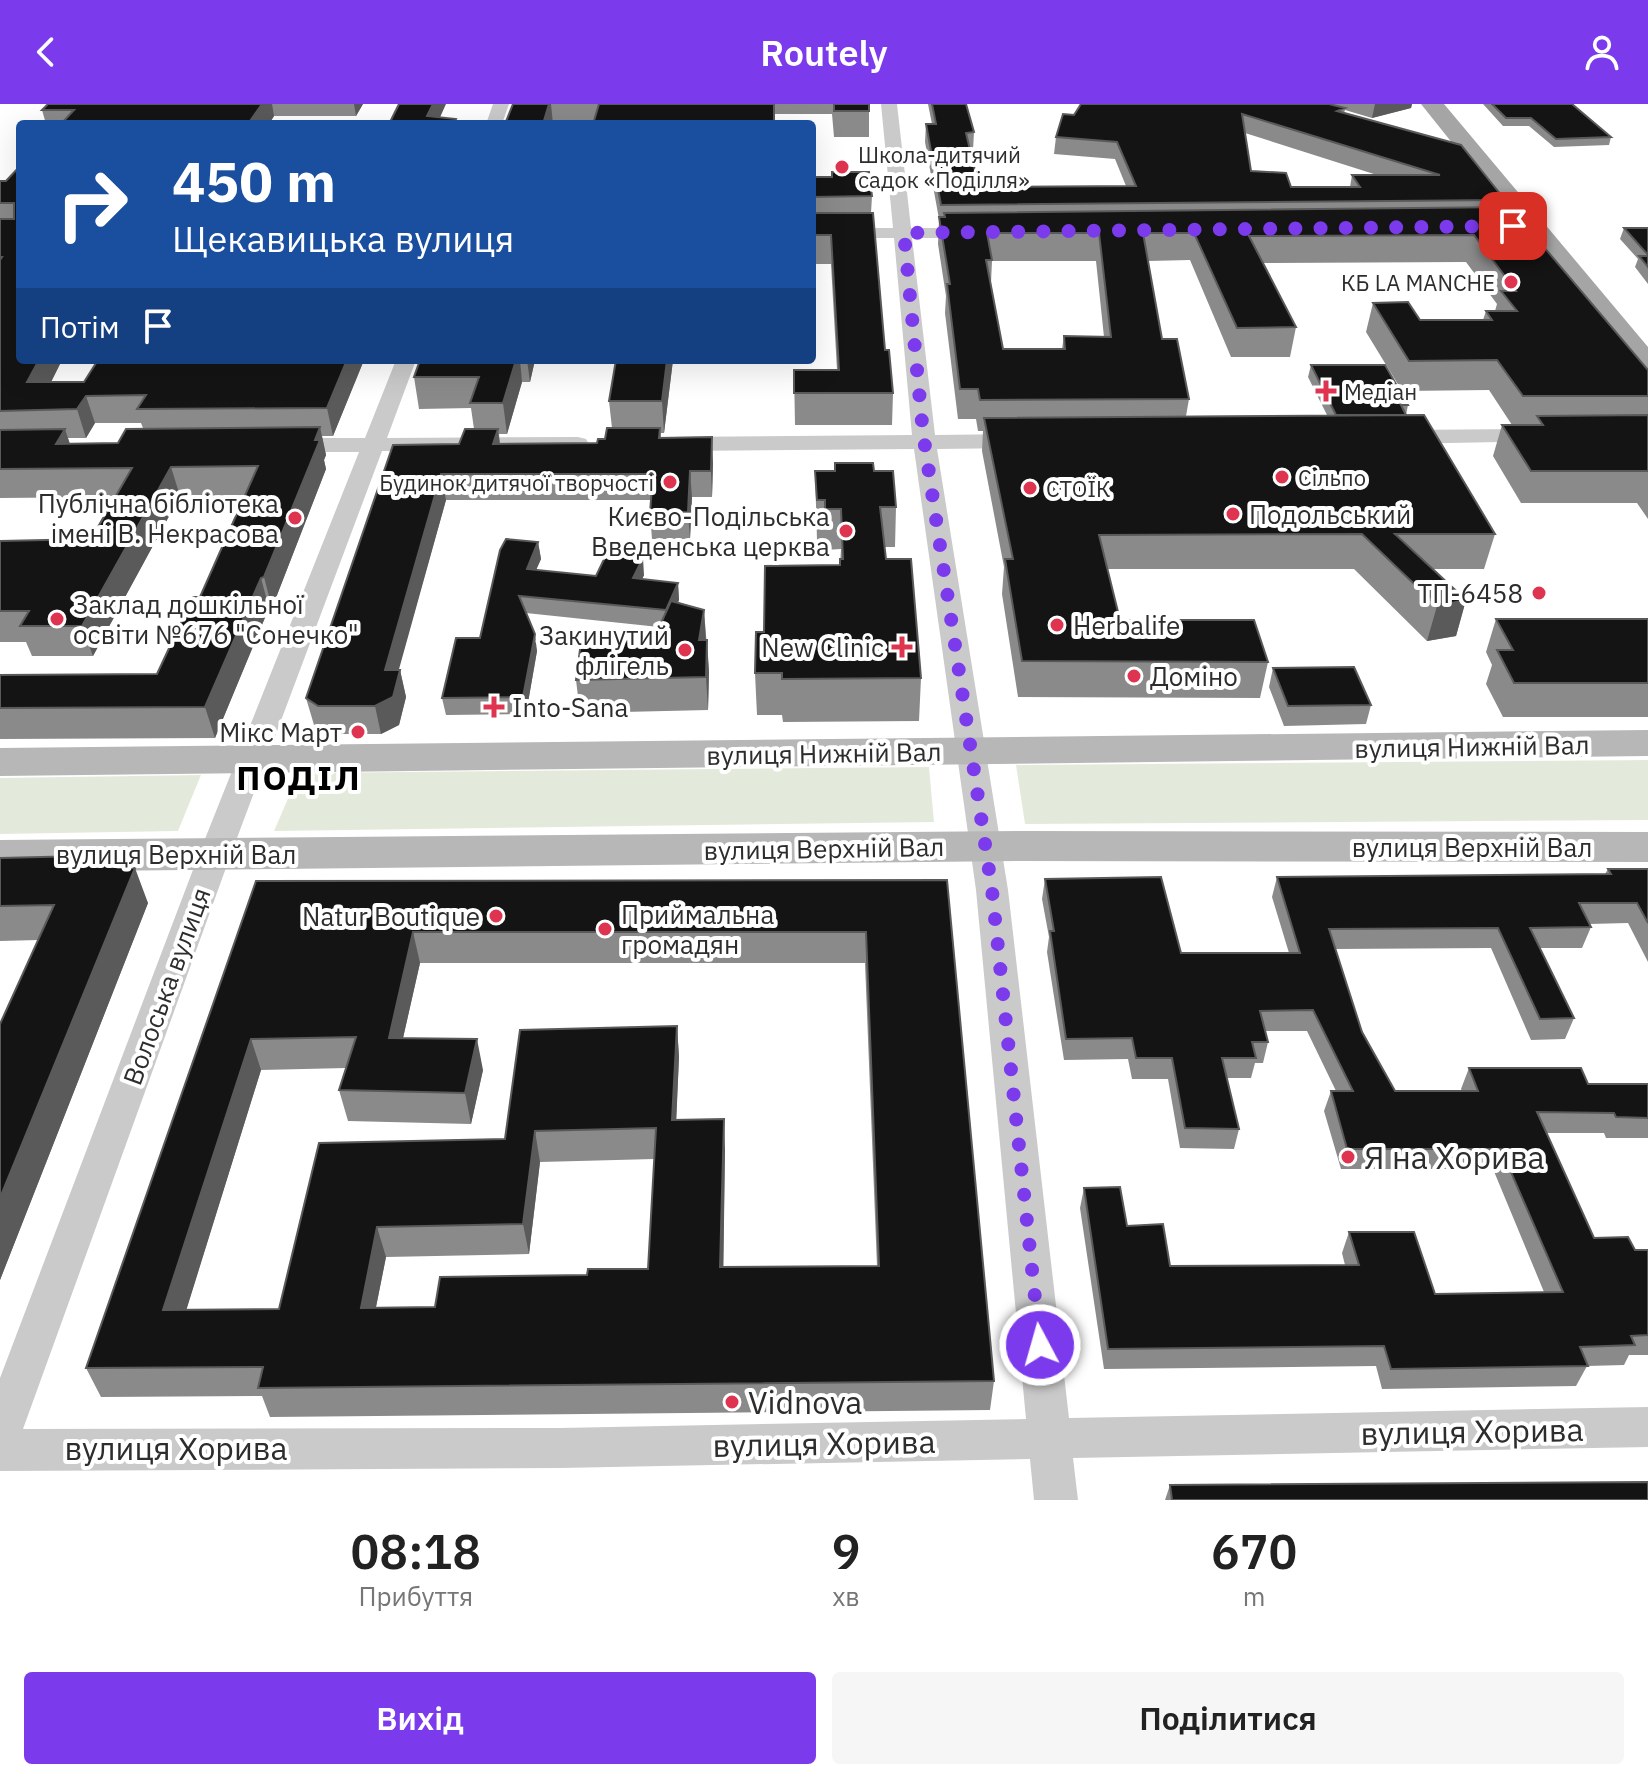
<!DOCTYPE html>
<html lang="uk">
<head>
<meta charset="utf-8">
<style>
  :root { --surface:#fff; --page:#f6f6f6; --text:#222; --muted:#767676; --accent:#7c3aed }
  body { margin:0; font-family:"IBM Plex Sans",sans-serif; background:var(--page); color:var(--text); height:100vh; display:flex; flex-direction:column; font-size:30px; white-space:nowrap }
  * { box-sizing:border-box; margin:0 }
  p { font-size:26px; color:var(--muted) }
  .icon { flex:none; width:44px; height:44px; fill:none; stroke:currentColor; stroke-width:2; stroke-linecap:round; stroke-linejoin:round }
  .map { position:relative; height:1396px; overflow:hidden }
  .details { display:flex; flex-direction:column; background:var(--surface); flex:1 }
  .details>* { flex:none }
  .guide { position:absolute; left:16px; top:16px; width:800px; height:244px; border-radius:8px; box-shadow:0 8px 32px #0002; background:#1a4fa0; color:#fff; overflow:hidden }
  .pin { position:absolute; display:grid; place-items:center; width:68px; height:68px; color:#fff; margin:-34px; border-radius:16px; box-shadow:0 4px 12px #0006 }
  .me { position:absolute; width:88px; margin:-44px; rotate:354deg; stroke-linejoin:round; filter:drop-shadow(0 0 6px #0008) }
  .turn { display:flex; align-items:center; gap:28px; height:168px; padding:0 24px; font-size:36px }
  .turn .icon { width:104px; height:104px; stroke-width:2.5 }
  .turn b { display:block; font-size:56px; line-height:68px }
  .then { display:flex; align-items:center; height:76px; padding:0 24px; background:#0003; gap:16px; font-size:30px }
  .eta { display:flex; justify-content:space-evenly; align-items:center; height:136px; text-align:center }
  .eta b { font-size:48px; font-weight:600; line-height:56px }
  .cta { display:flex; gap:16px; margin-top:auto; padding:16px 24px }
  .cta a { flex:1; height:92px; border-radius:8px; background:var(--accent); color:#fff; font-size:32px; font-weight:600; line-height:92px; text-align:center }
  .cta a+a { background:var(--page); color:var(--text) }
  header { display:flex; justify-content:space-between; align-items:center; height:104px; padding:0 24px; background:var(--accent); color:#fff; font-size:36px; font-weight:600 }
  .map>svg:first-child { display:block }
</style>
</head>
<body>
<header><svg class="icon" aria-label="back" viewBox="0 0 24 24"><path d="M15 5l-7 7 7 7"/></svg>Routely<svg class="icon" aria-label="person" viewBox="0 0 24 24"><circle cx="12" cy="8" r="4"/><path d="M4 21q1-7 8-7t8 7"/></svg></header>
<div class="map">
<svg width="1648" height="1396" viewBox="0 0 1648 1396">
  <rect width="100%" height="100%" fill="#fff"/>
  <path fill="#e4eadb" d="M1648 656V716L1025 720 1016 661Z
    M929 663 934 718 274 727 299 669Z
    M201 671 178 727 0 730V674Z"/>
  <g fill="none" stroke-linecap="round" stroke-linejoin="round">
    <path fill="#cacaca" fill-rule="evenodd" d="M493 0H509L502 20H486Z
      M881 0H897L911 124H978L987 129 978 134H912L935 331 1022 330 1030 332 1033 337 1030 342 1022 344 937 345 1008 786 1069 1314 1648 1303V1343L1073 1354 1078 1396H1034L1030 1355 560 1364 0 1367V1274L199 750 359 348H282L274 346 271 341 274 336 282 334H365L396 256H416L387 334 578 333 586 335 589 340 586 345 578 347H382L231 750 23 1325 560 1324 1026 1315 976 786 914 345 674 347 666 345 663 340 666 335 674 333 912 331 894 134H812V124H893Z
      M1538 325 1546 327 1549 332 1546 337 1398 340 1387 333 1398 326Z"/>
    <path fill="#b7b7b7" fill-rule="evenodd" d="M1648 626V652L0 672V644Z
      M1018 727 1648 728V758L1018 757 0 768V736Z"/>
    <path fill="#a5a5a5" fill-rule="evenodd" d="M1421 0H1444L1648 243V272L1637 270Z"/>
  </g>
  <path fill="#8a8a8a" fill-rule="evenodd" d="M48 0H363L356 12H274L269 20H46L42 6Z
    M513 0H869V33H834L832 10H774V20H505Z
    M928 0H966L974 28 973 46H970L979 83 1126 82 1115 55 1054 50 1056 33 1074 11 1081 0H1412L1411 4 1372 14 1345 6 1344 9 1505 96 1503 103 1648 266V415L1637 399H1521L1493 352 1502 321H1512L1489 286 1402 287 1366 228 1373 199 1420 216H1483L1486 207H1495L1497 200 1466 158 1263 159 1296 223 1290 253H1231L1190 156 1148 157 1162 235 1189 295 1186 312 1327 311 1308 273 1311 261 1408 301 1406 311 1495 430 1484 465H1433L1466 496 1456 532 1427 537 1354 465H1107L1120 516 1268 558 1260 594 1018 593 1002 490 1004 463 982 347 983 327H978L976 315H958L945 209 946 192 938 140 939 115 925 38 926 20H932ZM1245 29 1377 71H1352L1350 83H1291L1251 67ZM992 157H1096L1104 233 1064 232 1062 245H1003L991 179Z
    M1483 0H1572L1611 33 1609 41 1554 43 1529 22H1503Z
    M20 62 62 256 51 278H84L98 256H364L333 332H322L326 351 324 356 326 365 272 504H269L215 634 0 635V571L157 570 200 493 245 391 180 392 93 552H32L26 538H0V437L91 435 115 393 0 394V77H6ZM95 319H141L143 324 118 339 70 340 68 334H86Z
    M812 73 872 92 871 109 885 246 893 289 892 321H795L794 266H837L831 160H812Z
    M1624 124H1648V180L1635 163 1638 155 1620 135Z
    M420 256H535L530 278H522L507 330H499L500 340 597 339 605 335 612 324 609 297 616 256H673L664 329H661V334L713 359 712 393H692L690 435H652L650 409 651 396H446L398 566H400L406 593 399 621 381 630H325L314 621 306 594 459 340 474 325 471 304 419 305 414 273Z
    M815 367H874L896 403 895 443H884L886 455 921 574 919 617 783 618 782 611H757L755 569 764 528 840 461 841 445 825 446V436H817Z
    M538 438 541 455 536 466 596 472 644 471 642 475 678 479 679 496 678 498 704 506 709 568 708 606 580 609 576 576 653 537 659 523 526 509 537 547 526 610 446 611 442 594 480 534Z
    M1496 515H1648V613H1503L1486 580 1492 561 1486 548Z
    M1273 564 1371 601 1366 620 1284 622 1269 583Z
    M0 754 128 764 148 799 0 1176V920L38 836 0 837Z
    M1608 765H1648V858L1628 819 1589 820 1591 823 1582 844H1540L1574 914 1565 935 1531 936 1491 844 1335 845 1362 928 1395 987H1462L1461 985 1469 964 1588 980H1648V1034H1606L1604 1029H1546L1594 1134 1635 1146H1648V1251H1629L1624 1261 1587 1262 1576 1282 1382 1285 1376 1262 1104 1265 1080 1104 1084 1084 1170 1162 1345 1161 1342 1149 1349 1128 1435 1190 1544 1188 1493 1065H1341L1324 1007 1331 987H1336L1307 927H1265L1268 938 1263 959H1255L1251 974H1227L1239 1025 1234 1045 1180 1044 1168 975H1132L1128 955 1064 956 1047 848 1049 833 1042 795 1045 775 1181 849H1289L1272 793 1277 773 1605 770Z
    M947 776 994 1277 990 1306 270 1313 262 1292 101 1293 86 1264 256 777ZM420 859H865L877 1162 723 1163 725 1045 676 1016 679 953 677 922 505 1035 319 1039 279 1205 186 1206 261 966 346 964 339 986 348 1017 471 1020 483 966 403 934ZM654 1055 648 1165 587 1171 435 1203H376L386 1153 529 1150 540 1058Z
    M1170 1381 1648 1396H1165Z"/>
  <path fill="#5a5a5a" d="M262 0H272L274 12 269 20H248Z
    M354 0H363L356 12Z
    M433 0H446L437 20 427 12Z
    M549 0H551L553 20H543Z
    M1375 0H1412L1411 4 1372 14Z
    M39 256H62L37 306 27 278Z
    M347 256H364L333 332 327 304Z
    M516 256H520L522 278 507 330 503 299Z
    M527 256H535L530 278Z
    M667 256H673L664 329 662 297Z
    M86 292 95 319 86 334 77 305Z
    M320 323 326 351 324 356 326 365 272 504 264 473Z
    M65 325 74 353 56 340Z
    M498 325 501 350 493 340Z
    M712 333 713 359 712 393 711 367Z
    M171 363 180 392 93 552 82 522Z
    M690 367 692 393 690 435 688 408Z
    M441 370 446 396 391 594 385 566Z
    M538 438 541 455 529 482 527 465Z
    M643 454 644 471 635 491 633 474Z
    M261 474 269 504 215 634 205 603Z
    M678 479 679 496 667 524 666 506Z
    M1466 496 1456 532 1427 537 1437 502Z
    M704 506 706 538 699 536Z
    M535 530 537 547 526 610 523 593Z
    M707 536 709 568 708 606 706 573Z
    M400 566 406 593 399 621 381 630 375 602Z
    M123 751 132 774 135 764 148 799 0 1176V1094Z
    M413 828 420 859 396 965 389 934Z
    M677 922 679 953 675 1046 672 1016Z
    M251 935 261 966 177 1236 163 1206Z
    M477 935 483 966 471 1020 465 989Z
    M724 1015 725 1045 723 1193 720 1163Z
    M535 1027 540 1058 529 1150 523 1120Z
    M377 1123 386 1153 370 1233 361 1204Z"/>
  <path fill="#141414" stroke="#5a5a5a" stroke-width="2" fill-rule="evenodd" d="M48 0H262L248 20H61L74 6H42Z
    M399 0H433L427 12 456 15 453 20H389Z
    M513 0H549L543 20H505Z
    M599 0H774V20H593Z
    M834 0H869V7H834Z
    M932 0H966L974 28 966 29 979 83 1136 82 1117 38 1056 33 1063 10 1074 11 1081 0H1329L1345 4 1337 7 1461 41 1505 96 941 101 926 20H936ZM1242 10 1440 71H1352L1360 83H1291L1286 69 1251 67Z
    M1492 0H1572L1611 33 1556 35 1531 14H1506Z
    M20 62V256H39L27 278H84L98 256H347L327 304 137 305 146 291 86 292 77 305 0 307V156L2 153H0V115H14V99H0V77H6Z
    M832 68H869L872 92 812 93V73H832Z
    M1510 103 1648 266V292H1523L1497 256 1409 257 1373 199 1408 198 1420 216H1492L1486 207H1517L1501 187H1516L1474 131 1249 132 1296 223 1237 224 1194 129H1143L1162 235H1177L1189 295 980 296 978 285H960L947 180H950L939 113H945L944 109ZM987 129H1099L1111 233 1064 232 1065 245H1003L986 156H992Z
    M812 109H873L885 246H889L893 289H794V266H839L831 131H812Z
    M1624 124H1648V151Z
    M1639 152H1648V163Z
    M420 256H516L503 299H470L479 273H414Z
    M616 256H667L662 297H609Z
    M1311 261H1385L1408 301H1401L1406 311H1336Z
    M1424 311 1495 430H1395L1466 496 1437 502 1362 430 1099 431 1120 516H1254L1268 558 1022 557 1005 455H1013L984 314Z
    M1648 311V367H1531L1502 321H1543L1537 312Z
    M320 323 315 336H320L264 473 261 474 205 603 0 604V571L157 570 193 493H200L258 362 171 363 82 522H20L29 507H0V437L91 435 132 364 0 365V326L65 325 56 340 118 339 126 325Z
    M607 324H660L659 334 712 333 711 367H690L688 408 650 409 653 370H441L385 566H400L393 593 375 602H318L306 594 393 341 459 340 465 325H498L493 340 597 339 598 335H605Z
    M835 359H873L874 367H893L896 403H880L886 455H911L921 574 782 575V569H755L756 528H764L765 462 840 461V455H843L841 405H825V396H817L815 367H835Z
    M506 435 538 438 527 465 596 472 606 451 643 454 633 474 678 479 666 506 519 492 535 530 523 593 442 594 456 534H480L500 446Z
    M671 497 704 506 699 536H707L706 573 576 576 581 538 653 537Z
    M1496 515H1648V579H1514L1497 546H1513Z
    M1354 563 1371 601 1288 602 1273 564Z
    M123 751 118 764H135L0 1094V920L54 801 0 802V754Z
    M1608 765H1648V819L1637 799H1579L1591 823 1530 824 1574 914 1540 915 1498 824 1329 825 1362 928 1395 987H1478L1469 964H1581L1588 980H1648V1014L1616 1013 1614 1009 1537 1008 1594 1134 1628 1133 1635 1146H1648V1231L1631 1232 1635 1241 1580 1243 1588 1262 1391 1265 1384 1242 1108 1245 1084 1084 1120 1083 1127 1122 1163 1120 1170 1162 1359 1161 1349 1128H1414L1435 1190 1563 1188 1501 1045H1347L1331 987H1353L1313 906 1260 907 1268 938H1252L1256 954H1222L1239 1025 1185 1024 1172 954H1136L1132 934 1066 935 1050 827H1054L1045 775 1161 773 1181 849H1300L1277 773 1611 770Z
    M947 776 994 1277 258 1284 263 1263 86 1264 256 777ZM413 828H866L879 1162 720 1163 724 1015 672 1016 677 922 520 926 505 1035 319 1039 279 1205 163 1206 251 935 356 933 339 986 465 989 477 935 389 934ZM656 1024 648 1165H588L587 1171 440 1173 435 1203 361 1204 377 1123 523 1120 535 1027Z
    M1648 1378V1396H1172L1170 1381Z"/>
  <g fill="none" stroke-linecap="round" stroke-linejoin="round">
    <path stroke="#7c3aed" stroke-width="14" stroke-dasharray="0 25.2" d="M1040 1241 992 786 923 329 904 129 1513 122"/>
  </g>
  <g fill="#df344f" stroke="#fff" stroke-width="3">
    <circle cx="842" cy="63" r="8"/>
    <circle cx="1511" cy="178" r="8"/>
    <path d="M1322 275h8v8h8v8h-8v8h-8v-8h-8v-8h8z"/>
    <circle cx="1282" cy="373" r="8"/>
    <circle cx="670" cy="378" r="8"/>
    <circle cx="1030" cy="384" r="8"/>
    <circle cx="1233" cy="410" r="8"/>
    <circle cx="295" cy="414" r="8"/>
    <circle cx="846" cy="427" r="8"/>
    <circle cx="1539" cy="489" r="8"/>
    <circle cx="57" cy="515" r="8"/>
    <circle cx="1057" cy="521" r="8"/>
    <path d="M898 531h8v8h8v8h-8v8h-8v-8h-8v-8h8z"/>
    <circle cx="685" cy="546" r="8"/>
    <circle cx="1134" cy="572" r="8"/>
    <path d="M490 591h8v8h8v8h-8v8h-8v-8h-8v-8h8z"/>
    <circle cx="358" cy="628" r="8"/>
    <circle cx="496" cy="812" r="8"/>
    <circle cx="605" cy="825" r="8"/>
    <circle cx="1348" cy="1053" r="8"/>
    <circle cx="732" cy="1298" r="8"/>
  </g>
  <g text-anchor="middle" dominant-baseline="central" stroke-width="8" stroke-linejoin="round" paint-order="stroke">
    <g font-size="22" fill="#2d2d2d" stroke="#fff" text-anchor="start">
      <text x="858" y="50">Школа-дитячий<tspan x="858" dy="25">садок «Поділля»</tspan></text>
      <text x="1495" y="178" text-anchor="end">КБ LA MANCHE</text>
      <text x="1344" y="287">Медіан</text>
      <text x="1298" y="373">Сільпо</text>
      <text x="654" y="378" text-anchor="end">Будинок дитячої творчості</text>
      <text x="1046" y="384">СТОЇК</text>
    </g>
    <g font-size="26" fill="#2d2d2d" stroke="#fff" text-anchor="end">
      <text x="279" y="399">Публічна бібліотека<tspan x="279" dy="30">імені В. Некрасова</tspan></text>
      <text x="1249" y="410" text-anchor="start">Подольський</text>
      <text x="830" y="412">Києво-Подільська<tspan x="830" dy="30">Введенська церква</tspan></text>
      <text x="1523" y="489">ТП-6458</text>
      <text x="73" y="500" text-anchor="start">Заклад дошкільної<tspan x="73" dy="30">освіти №676 "Сонечко"</tspan></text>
      <text x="1073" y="521" text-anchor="start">Herbalife</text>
      <text x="669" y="531">Закинутий<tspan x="669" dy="30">флігель</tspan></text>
      <text x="884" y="543">New Clinic</text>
      <text x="1150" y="572" text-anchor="start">Доміно</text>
      <text x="512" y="603" text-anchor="start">Into-Sana</text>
      <text x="342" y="628">Мікс Март</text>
      <text x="621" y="810" text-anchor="start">Приймальна<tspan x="621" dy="30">громадян</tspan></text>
      <text x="480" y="812">Natur Boutique</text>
    </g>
    <g font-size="26" fill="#2d2d2d" stroke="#fff">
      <text transform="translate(1472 642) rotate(-1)">вулиця Нижній Вал</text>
      <text transform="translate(824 649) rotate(-1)">вулиця Нижній Вал</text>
      <text x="1472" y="743">вулиця Верхній Вал</text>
      <text transform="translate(824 744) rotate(-1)">вулиця Верхній Вал</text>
      <text x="176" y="750">вулиця Верхній Вал</text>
      <text transform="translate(166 882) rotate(-70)">Волоська вулиця</text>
    </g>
    <g font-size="32" fill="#2d2d2d" stroke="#fff" text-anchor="start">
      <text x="1364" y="1053">Я на Хорива</text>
      <text x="748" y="1298">Vidnova</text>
    </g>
    <g font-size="32" fill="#2d2d2d" stroke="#fff">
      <text transform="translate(1472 1327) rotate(-1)">вулиця Хорива</text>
      <text transform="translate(824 1339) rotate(-1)">вулиця Хорива</text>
      <text x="176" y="1344">вулиця Хорива</text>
    </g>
    <g font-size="34" font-weight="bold" letter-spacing="2" fill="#000" stroke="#fff">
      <text x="299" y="673">ПОДІЛ</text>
    </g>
  </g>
</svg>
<div class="pin" style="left:1513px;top:122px;background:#d93025"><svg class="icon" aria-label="arrive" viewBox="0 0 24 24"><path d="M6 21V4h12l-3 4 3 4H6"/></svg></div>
<svg class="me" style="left:1040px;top:1241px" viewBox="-20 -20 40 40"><circle r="17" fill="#7c3aed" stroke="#fff" stroke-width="3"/><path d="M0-11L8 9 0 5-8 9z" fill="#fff"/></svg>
<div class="guide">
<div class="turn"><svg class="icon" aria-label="right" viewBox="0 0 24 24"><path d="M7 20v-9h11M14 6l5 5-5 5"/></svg><div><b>450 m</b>Щекавицька вулиця</div></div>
<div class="then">Потім<svg class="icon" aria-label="arrive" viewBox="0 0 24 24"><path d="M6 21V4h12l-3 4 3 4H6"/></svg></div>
</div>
</div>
<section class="details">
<div class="eta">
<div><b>08:18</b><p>Прибуття</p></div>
<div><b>9</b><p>хв</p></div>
<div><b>670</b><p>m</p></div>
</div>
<div class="cta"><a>Вихід</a><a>Поділитися</a></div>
</section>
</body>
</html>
